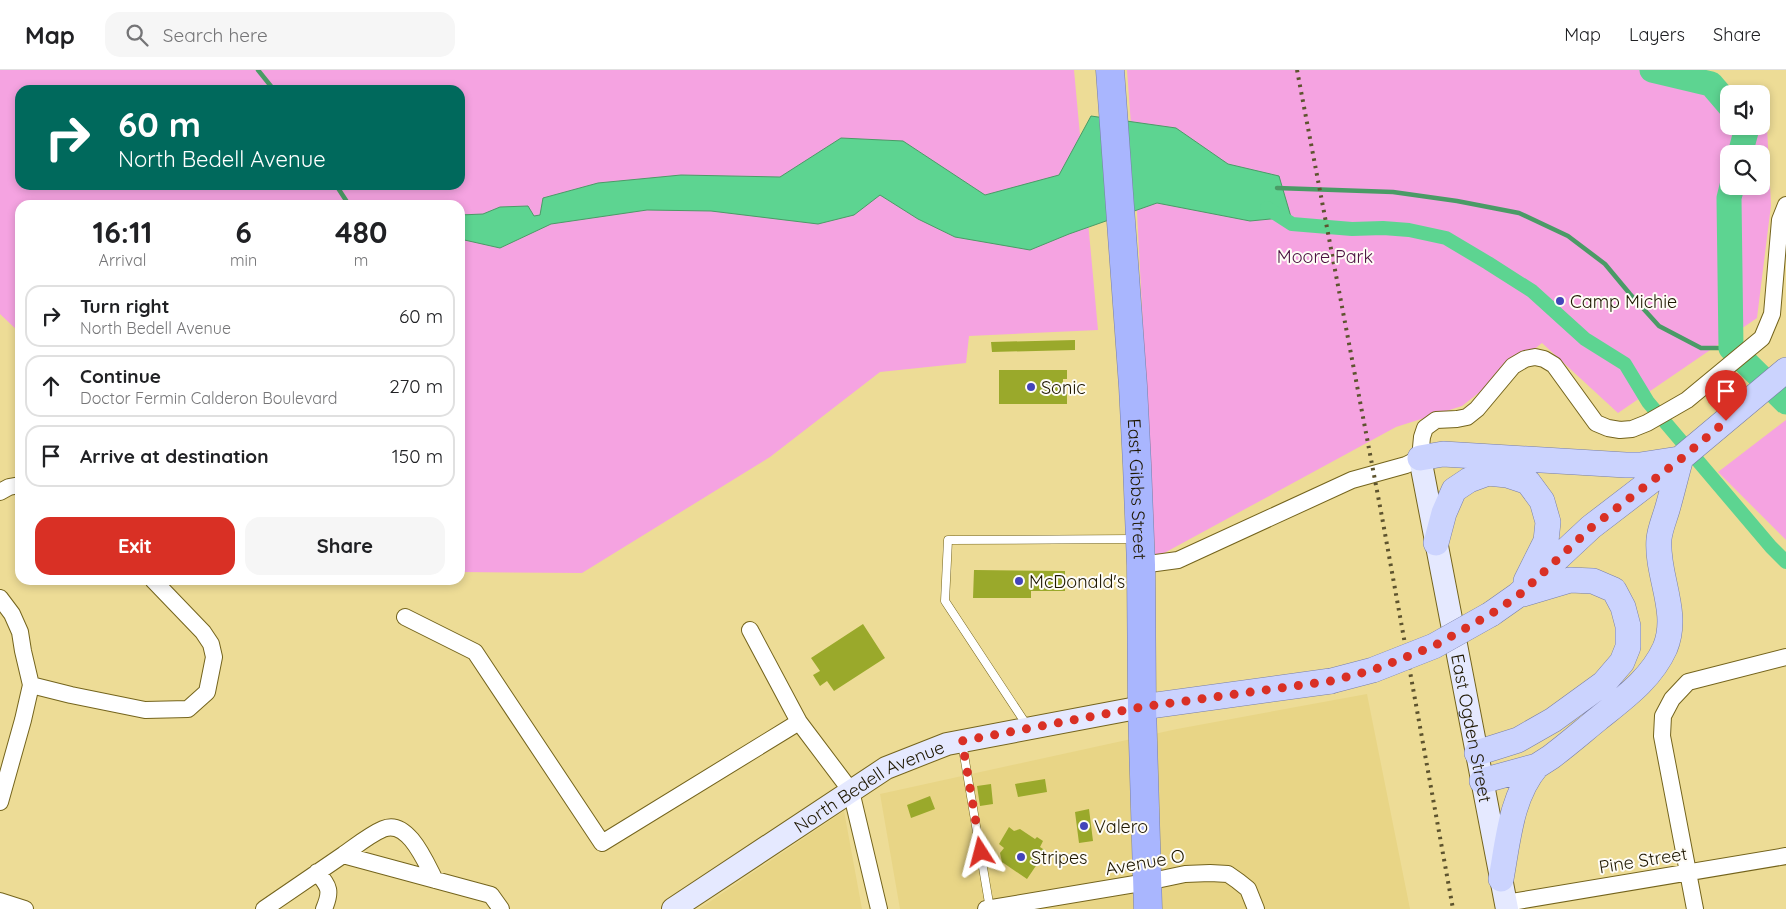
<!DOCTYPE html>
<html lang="en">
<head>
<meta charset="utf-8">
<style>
  :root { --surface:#fff; --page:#f6f6f6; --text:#202124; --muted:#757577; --line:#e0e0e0; --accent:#d93025 }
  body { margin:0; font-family:Quicksand,sans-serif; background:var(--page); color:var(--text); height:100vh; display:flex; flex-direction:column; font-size:19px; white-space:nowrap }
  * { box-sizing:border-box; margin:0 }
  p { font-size:16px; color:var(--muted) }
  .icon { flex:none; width:28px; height:28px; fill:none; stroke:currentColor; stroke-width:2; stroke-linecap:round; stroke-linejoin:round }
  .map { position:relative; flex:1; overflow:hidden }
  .panel { position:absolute; left:15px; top:130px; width:450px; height:385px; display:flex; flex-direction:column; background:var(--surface); border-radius:15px; box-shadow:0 2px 8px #0003 }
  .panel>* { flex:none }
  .top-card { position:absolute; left:15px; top:15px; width:450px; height:105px; border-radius:15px; box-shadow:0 2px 8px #0003; background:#00695c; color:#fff; overflow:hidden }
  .buttons { position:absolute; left:1720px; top:15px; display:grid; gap:10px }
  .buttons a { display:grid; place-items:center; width:50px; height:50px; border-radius:10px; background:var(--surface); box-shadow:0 2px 8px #0003; font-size:25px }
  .pin { position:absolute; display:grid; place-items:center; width:42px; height:42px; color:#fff; margin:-51px -21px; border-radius:50% 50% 50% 0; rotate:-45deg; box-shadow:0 0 5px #0007 }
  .pin .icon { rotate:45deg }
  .me { position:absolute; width:55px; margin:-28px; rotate:351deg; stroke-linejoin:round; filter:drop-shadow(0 0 4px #0008) }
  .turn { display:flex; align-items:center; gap:18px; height:105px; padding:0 20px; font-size:22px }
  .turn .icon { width:65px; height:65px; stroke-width:2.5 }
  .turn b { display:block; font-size:35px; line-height:42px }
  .eta { display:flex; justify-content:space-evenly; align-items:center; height:85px; text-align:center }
  .eta b { font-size:30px; font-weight:700; line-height:35px }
  .cta { display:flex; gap:10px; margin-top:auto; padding:10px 20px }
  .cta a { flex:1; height:58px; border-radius:15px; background:var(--accent); color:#fff; font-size:20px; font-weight:700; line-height:58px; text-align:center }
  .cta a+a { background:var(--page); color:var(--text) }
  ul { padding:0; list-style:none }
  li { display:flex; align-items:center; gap:15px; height:62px; margin:0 10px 8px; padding:0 10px; border:2px solid var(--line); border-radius:15px }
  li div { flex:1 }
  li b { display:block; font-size:19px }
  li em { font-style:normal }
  header { display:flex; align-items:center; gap:30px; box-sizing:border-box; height:70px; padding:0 25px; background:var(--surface); border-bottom:1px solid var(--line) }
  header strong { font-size:24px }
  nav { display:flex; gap:28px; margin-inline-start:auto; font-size:18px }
  .search { width:350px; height:45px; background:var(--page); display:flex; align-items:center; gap:12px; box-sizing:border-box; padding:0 18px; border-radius:15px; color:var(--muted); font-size:19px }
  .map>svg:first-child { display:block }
</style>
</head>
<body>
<header>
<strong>Map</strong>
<div class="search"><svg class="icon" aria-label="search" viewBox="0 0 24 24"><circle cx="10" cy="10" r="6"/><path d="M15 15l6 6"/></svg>Search here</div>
<nav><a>Map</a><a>Layers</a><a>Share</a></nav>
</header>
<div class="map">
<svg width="1786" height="839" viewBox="0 0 1786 839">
  <rect width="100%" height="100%" fill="#eddc96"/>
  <path fill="#e8d586" d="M1367 624 1410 839H900L880 724 1177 659Z
    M844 741 862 839H699Z"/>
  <path fill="#f5a3e1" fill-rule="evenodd" d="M0 0H1074L1098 260 969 266 966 293 880 302 770 387 582 503 460 502V135H20V263L0 244ZM20 20H460V115H20Z
    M1127 0H1703L1737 24H1729V56H1761V49L1767 57 1771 135 1757 248 1618 343 1542 273 1462 336 1396 357 1155 488 1136 123ZM1729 84H1761V116H1729Z
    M1786 350V470L1718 402Z"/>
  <path fill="#5dd491" stroke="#4a9b66" d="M1091 46 1176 58 1228 94 1279 106 1291 147 1250 151 1157 133 1069 164 1030 180 955 167 918 149 880 125 854 145 818 154 711 141 647 140 551 154 500 178 460 169V145L483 144 500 137 528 136 534 146 540 145 543 128 598 113 681 105 780 107 841 68 903 71 985 125 1059 105Z"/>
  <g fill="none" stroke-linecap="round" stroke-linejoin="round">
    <path stroke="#4a9b66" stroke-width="4.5" d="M258 0 274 20
      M336 115 349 135
      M1277 118 1393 122 1457 131 1519 143 1568 166 1605 194 1630 224 1659 256 1701 278H1731"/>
    <path stroke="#5dd491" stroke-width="14" d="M1267 138 1292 154 1352 159 1383 158 1409 160 1446 168 1488 193 1532 221 1585 269 1625 294 1648 332 1771 477 1786 492"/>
    <path stroke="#5dd491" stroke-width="25" d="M1652 0 1711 14 1729 35
      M1740 84 1747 58 1746 56
      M1732 116 1729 128 1731 278 1786 332"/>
  </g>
  <path fill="#9aa92b" d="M1075 270V280L992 282 991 272Z
    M999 300H1067V309H1063V324H1067V334H999Z
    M974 500 1065 501V521H1031V528H973Z
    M863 554 885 588 834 621 827 611 820 616 813 605 820 601 811 588Z
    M1045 709 1047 722 1018 727 1015 714Z
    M991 714 993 734 980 736 977 716Z
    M930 726 935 739 911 748 907 735Z
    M1089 739 1093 771 1079 773 1075 742Z
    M1009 757 1014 761 1020 759 1035 769 1037 767 1043 771 1040 777 1046 781 1027 809 1002 792 1000 783 1004 778 999 774Z"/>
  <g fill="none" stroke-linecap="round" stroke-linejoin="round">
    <g stroke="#74641d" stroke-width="9">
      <path id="lane" d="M1028 657 945 531 948 470 1135 469
        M962 673 990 839"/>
    </g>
    <g stroke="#74641d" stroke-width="18">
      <path id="street" d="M0 422 9 417 20 415
        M1141 495 1178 490 1352 410 1406 395 1420 388 1422 367 1425 358 1436 350 1457 349 1467 347 1477 339 1513 296 1525 289 1535 287 1544 289 1554 295 1596 353 1608 358 1620 360 1632 359 1647 353 1687 330 1762 268 1772 244 1780 150 1786 135
        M0 528 12 544 20 562 23 581 31 615 23 650 0 732
        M405 547 475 582 602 773 799 652
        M750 560 799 652 851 721 879 839
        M31 615 71 625 145 640 188 639 207 622 214 587 211 574 203 562 153 510
        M343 785C356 776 369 765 383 759 408 748 426 793 435 810
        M317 802C329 817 332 820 324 839
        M0 831 25 839
        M1506 833 1786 786
        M264 839 343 785 491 825 501 839
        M986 839 1147 812 1185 804 1210 803 1228 804 1238 811 1248 819 1256 839
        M1695 839 1662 666 1663 646 1672 629 1688 612 1786 587"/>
    </g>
    <g stroke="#74641d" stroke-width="24">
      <g id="secondary">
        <path id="s1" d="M1420 388 1507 839"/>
        <path id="s2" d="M673 839 886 698 947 674 1142 637"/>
      </g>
    </g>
    <g stroke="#787ea5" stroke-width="26">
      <path id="primary" d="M1420 388 1443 384 1626 395H1640L1679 389
        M1436 473 1444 443 1454 420 1469 410 1488 403 1507 405 1528 412 1542 431 1548 452 1546 471 1526 511
        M1491 544 1518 525 1591 457 1681 388 1786 300
        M1142 637 1331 611
        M1477 683 1518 670 1553 650 1604 613 1622 592 1628 577V556L1623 537 1614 520 1593 511 1570 510 1523 524
        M1482 711 1537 696 1551 687C1567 675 1582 662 1598 649 1624 628 1651 609 1665 578 1680 542 1656 505 1659 469 1660 459 1664 450 1667 440 1672 423 1676 405 1681 388
        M1501 809C1508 771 1511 726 1537 696"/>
    </g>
    <g stroke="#787ea5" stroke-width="29">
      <g id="highway">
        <path id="s3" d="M1110 0 1133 316 1137 394 1141 495 1142 637 1148 839"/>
      </g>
    </g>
    <use href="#lane" stroke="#fff" stroke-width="8"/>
    <use href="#street" stroke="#fff" stroke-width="16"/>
    <use href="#secondary" stroke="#e5e9ff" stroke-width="22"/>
    <use href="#primary" stroke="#cbd3fe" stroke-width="25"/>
    <use href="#highway" stroke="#a9b6fe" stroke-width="28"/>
    <path stroke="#5d532e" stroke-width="4" stroke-dasharray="2.5 5" stroke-linecap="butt" d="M1297 0 1382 447 1453 839"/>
    <g stroke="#787ea5" stroke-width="26" stroke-linecap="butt">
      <path id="primary-bridge" d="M1331 611 1373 600 1434 576 1491 544"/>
    </g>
    <use href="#primary-bridge" stroke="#cbd3fe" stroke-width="25"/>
  </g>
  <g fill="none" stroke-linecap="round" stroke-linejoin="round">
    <path stroke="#d93025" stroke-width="9" stroke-dasharray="0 16.2" d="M981 782 962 671 1142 637 1331 611 1373 600 1434 576 1491 544 1518 526 1592 457 1682 388 1726 351"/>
  </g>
  <g fill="#4344ba" stroke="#fefcf6" stroke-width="2">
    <circle cx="1560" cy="231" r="5"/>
    <circle cx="1031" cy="317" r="5"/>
    <circle cx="1019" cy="511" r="5"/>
    <circle cx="1084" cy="756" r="5"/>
    <circle cx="1021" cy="787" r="5"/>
  </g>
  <g text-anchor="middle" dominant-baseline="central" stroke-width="4" stroke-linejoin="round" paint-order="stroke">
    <g font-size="18" fill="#4b1140" stroke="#fefcf6">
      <text x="1325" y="186">Moore Park</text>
    </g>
    <g font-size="18" fill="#1e1700" stroke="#fefcf6" text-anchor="start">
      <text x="1570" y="231">Camp Michie</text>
      <text x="1041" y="317">Sonic</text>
      <text x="1029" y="511">McDonald's</text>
      <text x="1094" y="756">Valero</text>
      <text x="1031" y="787">Stripes</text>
    </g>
    <g font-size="18" fill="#1e1700" stroke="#fefcf6">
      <text stroke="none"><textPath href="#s3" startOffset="420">East Gibbs Street</textPath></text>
      <text stroke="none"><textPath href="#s1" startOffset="275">East Ogden Street</textPath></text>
      <text stroke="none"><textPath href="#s2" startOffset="232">North Bedell Avenue</textPath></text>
      <text transform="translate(1643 790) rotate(-9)">Pine Street</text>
      <text transform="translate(1145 792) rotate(-10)">Avenue O</text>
    </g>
  </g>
</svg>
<div class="buttons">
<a><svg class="icon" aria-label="sound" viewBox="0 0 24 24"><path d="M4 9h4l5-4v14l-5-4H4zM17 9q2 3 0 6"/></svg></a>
<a><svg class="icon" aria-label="search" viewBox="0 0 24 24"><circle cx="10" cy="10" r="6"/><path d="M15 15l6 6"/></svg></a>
</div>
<div class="pin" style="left:1726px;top:351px;background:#d93025"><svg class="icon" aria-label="arrive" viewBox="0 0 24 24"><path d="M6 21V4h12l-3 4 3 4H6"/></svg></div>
<svg class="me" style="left:981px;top:782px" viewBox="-20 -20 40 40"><path d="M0-17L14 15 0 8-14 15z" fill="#d93025" stroke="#fff" stroke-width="4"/></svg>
<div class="top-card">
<div class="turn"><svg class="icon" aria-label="right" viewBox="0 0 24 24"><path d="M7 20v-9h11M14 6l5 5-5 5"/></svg><div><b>60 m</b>North Bedell Avenue</div></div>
</div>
<section class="panel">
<div class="eta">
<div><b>16:11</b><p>Arrival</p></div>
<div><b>6</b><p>min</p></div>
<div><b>480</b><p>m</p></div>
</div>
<ul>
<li><svg class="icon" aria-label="right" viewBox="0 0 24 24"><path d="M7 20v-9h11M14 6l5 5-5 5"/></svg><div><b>Turn right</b><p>North Bedell Avenue</p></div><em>60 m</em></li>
<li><svg class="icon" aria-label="ahead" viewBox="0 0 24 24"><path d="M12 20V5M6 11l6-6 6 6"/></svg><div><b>Continue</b><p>Doctor Fermin Calderon Boulevard</p></div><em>270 m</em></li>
<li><svg class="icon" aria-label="arrive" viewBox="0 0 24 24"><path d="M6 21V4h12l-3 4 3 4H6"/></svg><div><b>Arrive at destination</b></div><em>150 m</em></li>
</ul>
<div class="cta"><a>Exit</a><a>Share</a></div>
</section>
</div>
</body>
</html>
